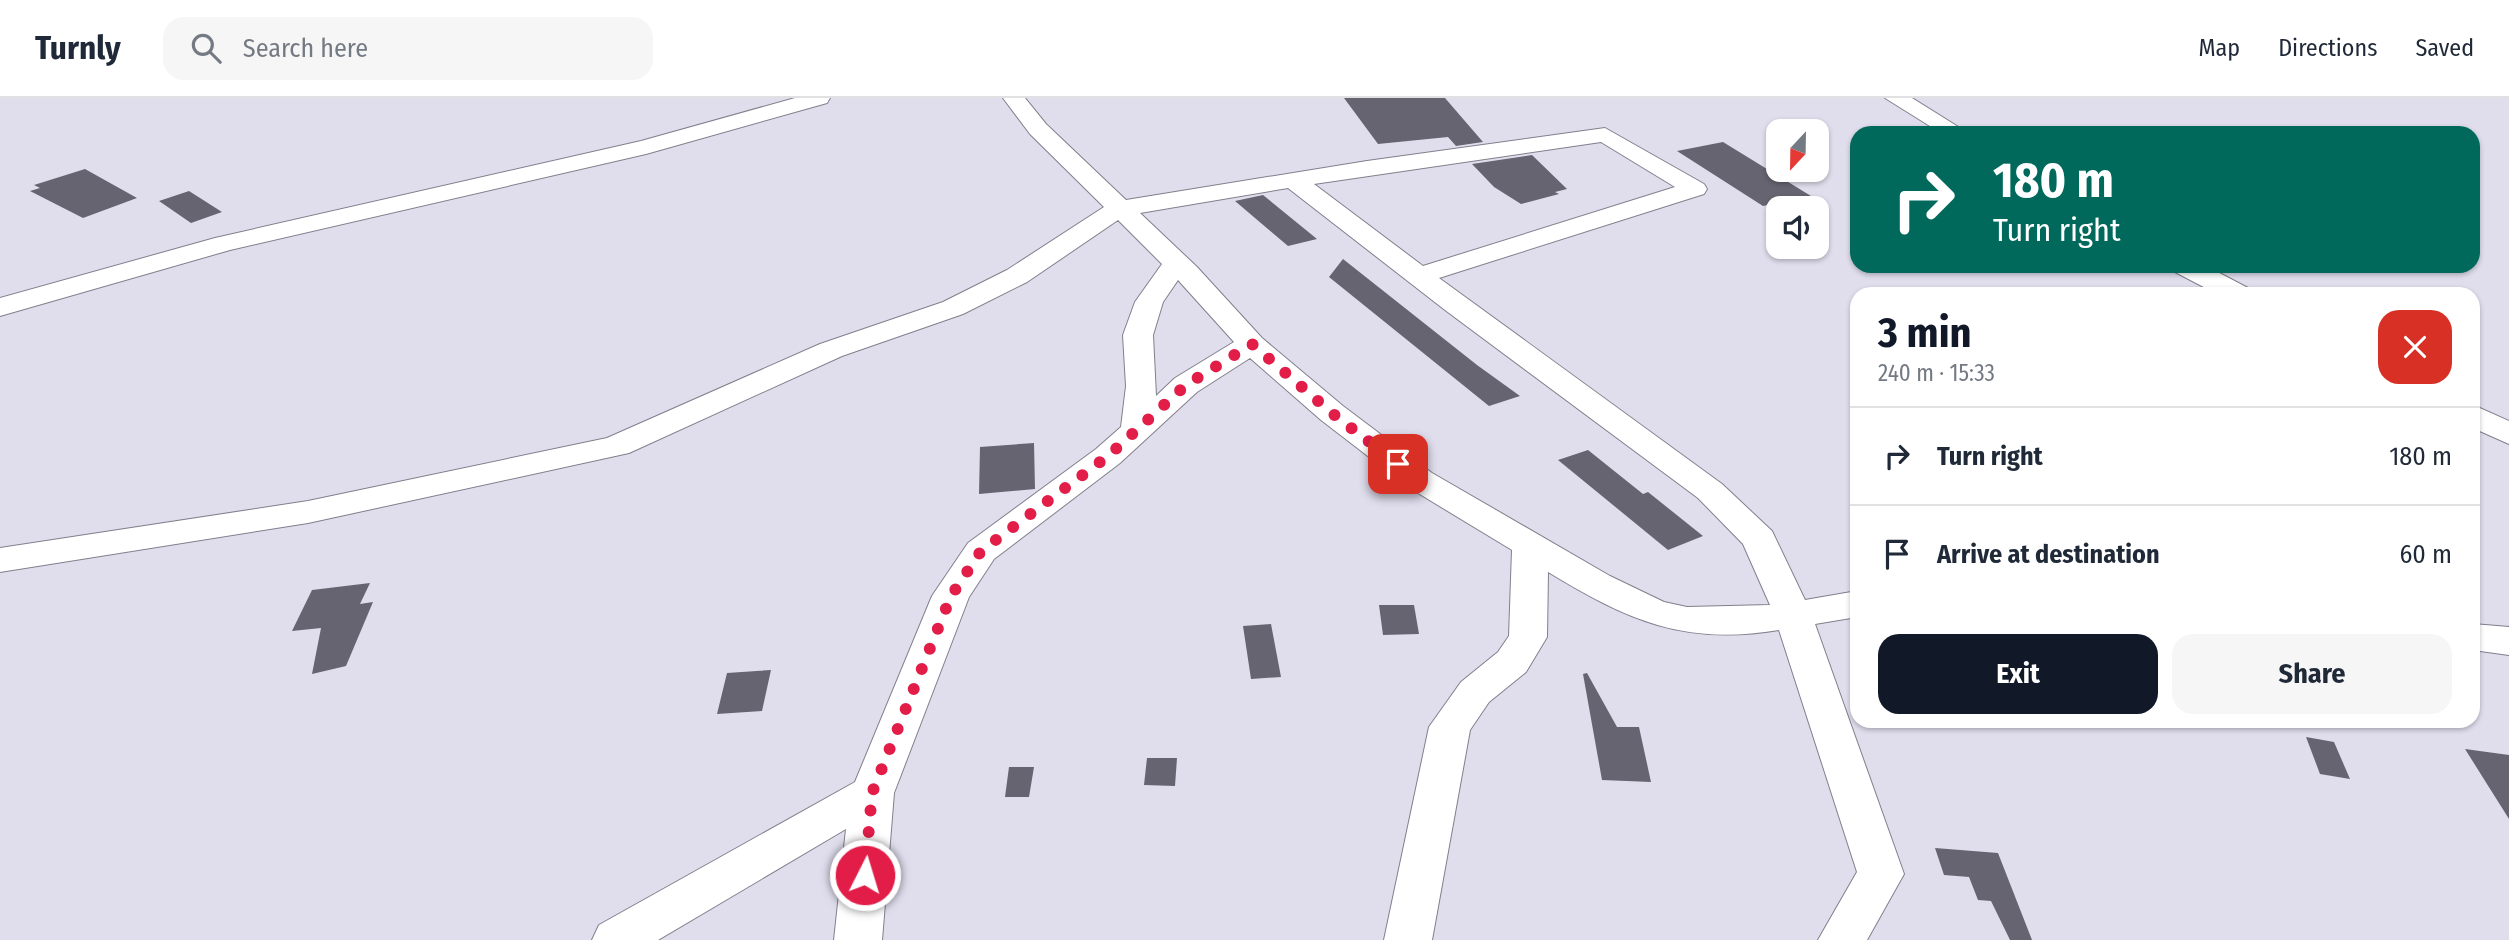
<!DOCTYPE html>
<html lang="en">
<head>
<meta charset="utf-8">
<style>
  :root { --surface:#fff; --page:#f6f6f7; --text:#1f2937; --muted:#747a83; --line:#e0e1e3; --accent:#111827 }
  body { margin:0; font-family:"Fira Sans Condensed",sans-serif; background:var(--page); color:var(--text); height:100vh; display:flex; flex-direction:column; font-size:26px; white-space:nowrap }
  * { box-sizing:border-box; margin:0 }
  p { font-size:23px; color:var(--muted) }
  .icon { flex:none; width:38px; height:38px; fill:none; stroke:currentColor; stroke-width:2; stroke-linecap:round; stroke-linejoin:round }
  .map { position:relative; flex:1; overflow:hidden }
  .panel { position:absolute; left:1850px; top:189px; width:630px; height:441px; display:flex; flex-direction:column; background:var(--surface); border-radius:21px; box-shadow:0 2px 5px #0004 }
  .panel>* { flex:none }
  .hud { position:absolute; left:1850px; top:28px; width:630px; height:147px; border-radius:21px; box-shadow:0 2px 5px #0004; background:#00695c; color:#fff; overflow:hidden }
  .needle { width:46px; rotate:202deg }
  .fabs { position:absolute; left:1766px; top:21px; display:grid; gap:14px }
  .fabs a { display:grid; place-items:center; width:63px; height:63px; border-radius:14px; background:var(--surface); box-shadow:0 2px 5px #0004; font-size:35px }
  .pin { position:absolute; display:grid; place-items:center; width:60px; height:60px; color:#fff; margin:-30px; border-radius:14px; box-shadow:0 4px 10px #0006 }
  .me { position:absolute; width:77px; margin:-38px; rotate:5deg; stroke-linejoin:round; filter:drop-shadow(0 0 5px #0008) }
  .turn { display:flex; align-items:center; gap:24px; height:147px; padding:0 28px; font-size:32px }
  .turn .icon { width:91px; height:91px; stroke-width:2.5 }
  .turn b { display:block; font-size:49px; line-height:60px }
  .round { display:grid; place-items:center; flex:none; width:74px; height:74px; border-radius:21px; background:var(--page) }
  .overview { display:flex; align-items:center; justify-content:space-between; height:119px; padding:0 28px }
  h1 { font-size:42px; font-weight:700; line-height:52px; color:var(--accent) }
  .action { display:flex; gap:14px; margin-top:auto; padding:14px 28px }
  .action a { flex:1; height:80px; border-radius:21px; background:var(--accent); color:#fff; font-size:28px; font-weight:700; line-height:80px; text-align:center }
  .action a+a { background:var(--page); color:var(--text) }
  ul { padding:0; list-style:none }
  li { display:flex; align-items:center; gap:21px; height:98px; padding:0 28px; border-top:2px solid var(--line) }
  li div { flex:1 }
  li b { display:block; font-size:26px }
  li em { font-style:normal }
  header { display:flex; align-items:center; gap:42px; box-sizing:border-box; height:98px; padding:0 35px; background:var(--surface); border-bottom:2px solid var(--line) }
  header strong { font-size:33px }
  nav { display:flex; gap:38px; margin-inline-start:auto; font-size:24px }
  .search { width:490px; height:63px; background:var(--page); display:flex; align-items:center; gap:18px; box-sizing:border-box; padding:0 24px; border-radius:21px; color:var(--muted); font-size:26px }
  .map>svg:first-child { display:block }
</style>
</head>
<body>
<header>
<strong>Turnly</strong>
<div class="search"><svg class="icon" aria-label="search" viewBox="0 0 24 24"><circle cx="10" cy="10" r="6"/><path d="M15 15l6 6"/></svg>Search here</div>
<nav><a>Map</a><a>Directions</a><a>Saved</a></nav>
</header>
<div class="map">
<svg width="2509" height="842" viewBox="0 0 2509 842">
  <rect width="100%" height="100%" fill="#e0deed"/>
  <path fill="#666471" d="M1344 0H1445L1483 44 1456 48 1448 39 1378 46Z
    M1723 44 1811 98 1763 108 1677 53Z
    M1532 57 1567 91 1555 94 1559 96 1521 106 1494 89 1472 66Z
    M85 71 137 100 83 120 30 93 40 90 34 87Z
    M189 93 222 114 191 125 159 103Z
    M1263 97 1317 141 1288 148 1235 103Z
    M1343 161 1477 267 1520 298 1489 308 1329 179Z
    M1034 345 1035 391 979 396 980 349Z
    M1588 352 1643 396 1648 394 1703 438 1668 452 1558 362Z
    M370 485 360 506 373 504 346 568 312 576 321 530 292 533 312 492Z
    M1379 507H1414L1419 536 1383 537Z
    M1271 526 1281 579 1251 581 1243 528Z
    M771 572 762 613 717 616 727 575Z
    M1587 575 1617 629H1639L1651 684 1602 682 1583 576Z
    M2306 639 2334 644 2350 681 2320 676Z
    M2465 651 2509 657V721Z
    M1147 660H1177L1175 688 1144 687Z
    M1009 669H1034L1029 699H1005Z
    M1935 750 1998 755 2032 842H2010L1991 803 1978 802 1969 779 1944 777Z"/>
  <g fill="none" stroke-linecap="round" stroke-linejoin="round">
    <g stroke="#817f8c" stroke-width="2">
      <path id="street" d="M795 0H830L827 5 646 56 230 152 0 218V200L215 140 641 43Z
        M1003 0H1025L1046 26 1126 102 1367 63 1605 30 1704 86 1707 91 1704 96 1439 180 1722 386 1772 433 1805 502 1857 493V519L1815 526 1904 776 1867 842H1818L1857 774 1779 532C1684 548 1627 522 1548 474L1547 539 1526 574 1489 604 1470 632 1432 842H1384L1429 629 1461 584 1498 554 1509 538 1512 452 1408 389 1321 322 1250 260 1197 294 1120 365 994 461 969 499 894 695 882 842H834L846 731 658 842H592L599 827 855 684 932 498 968 445 1096 351 1121 329 1126 288 1123 237 1135 204 1162 166 1118 122 1027 184 963 216 842 258 629 355 308 425 0 474V450L308 403 607 340 820 246 943 204 1007 172 1104 109 1030 36ZM1601 44 1675 89 1423 168 1314 86ZM1288 90 1445 212 1698 400 1743 446 1770 507 1687 509 1664 504 1610 478 1432 375 1343 308 1262 240 1197 169 1140 115ZM1178 182 1234 244 1175 280 1156 298 1153 237 1163 204Z
        M1885 0H1912L1968 35H1941Z
        M2171 168H2206L2248 190 2252 196H2217L2175 174Z
        M2473 307 2509 323V346L2473 330Z
        M2473 526 2509 529V557L2473 552Z"/>
    </g>
    <use href="#street" fill="#fff" fill-rule="evenodd"/>
  </g>
  <g fill="none" stroke-linecap="round" stroke-linejoin="round">
    <path stroke="#e11d48" stroke-width="12" stroke-dasharray="0 21.6" d="M865 777 872 695 951 498 981 453 1108 358 1186 287 1252 246 1332 315 1398 366"/>
  </g>
</svg>
<div class="fabs">
<a><svg class="needle" viewBox="-14 -14 28 28"><path d="M0-13l5 13h-10z" fill="#e53935"/><path d="M0 13l5-13h-10z" fill="#747a83"/></svg></a>
<a><svg class="icon" aria-label="sound" viewBox="0 0 24 24"><path d="M4 9h4l5-4v14l-5-4H4zM17 9q2 3 0 6"/></svg></a>
</div>
<div class="pin" style="left:1398px;top:366px;background:#d93025"><svg class="icon" aria-label="arrive" viewBox="0 0 24 24"><path d="M6 21V4h12l-3 4 3 4H6"/></svg></div>
<svg class="me" style="left:865px;top:777px" viewBox="-20 -20 40 40"><circle r="17" fill="#e11d48" stroke="#fff" stroke-width="3"/><path d="M0-11L8 9 0 5-8 9z" fill="#fff"/></svg>
<div class="hud">
<div class="turn"><svg class="icon" aria-label="right" viewBox="0 0 24 24"><path d="M7 20v-9h11M14 6l5 5-5 5"/></svg><div><b>180 m</b>Turn right</div></div>
</div>
<section class="panel">
<div class="overview"><div><h1>3 min</h1><p>240 m · 15:33</p></div><a class="round" style="background:#d93025;color:#fff"><svg class="icon" aria-label="close" viewBox="0 0 24 24"><path d="M6 6l12 12M18 6L6 18"/></svg></a></div>
<ul>
<li><svg class="icon" aria-label="right" viewBox="0 0 24 24"><path d="M7 20v-9h11M14 6l5 5-5 5"/></svg><div><b>Turn right</b></div><em>180 m</em></li>
<li><svg class="icon" aria-label="arrive" viewBox="0 0 24 24"><path d="M6 21V4h12l-3 4 3 4H6"/></svg><div><b>Arrive at destination</b></div><em>60 m</em></li>
</ul>
<div class="action"><a>Exit</a><a>Share</a></div>
</section>
</div>
</body>
</html>
